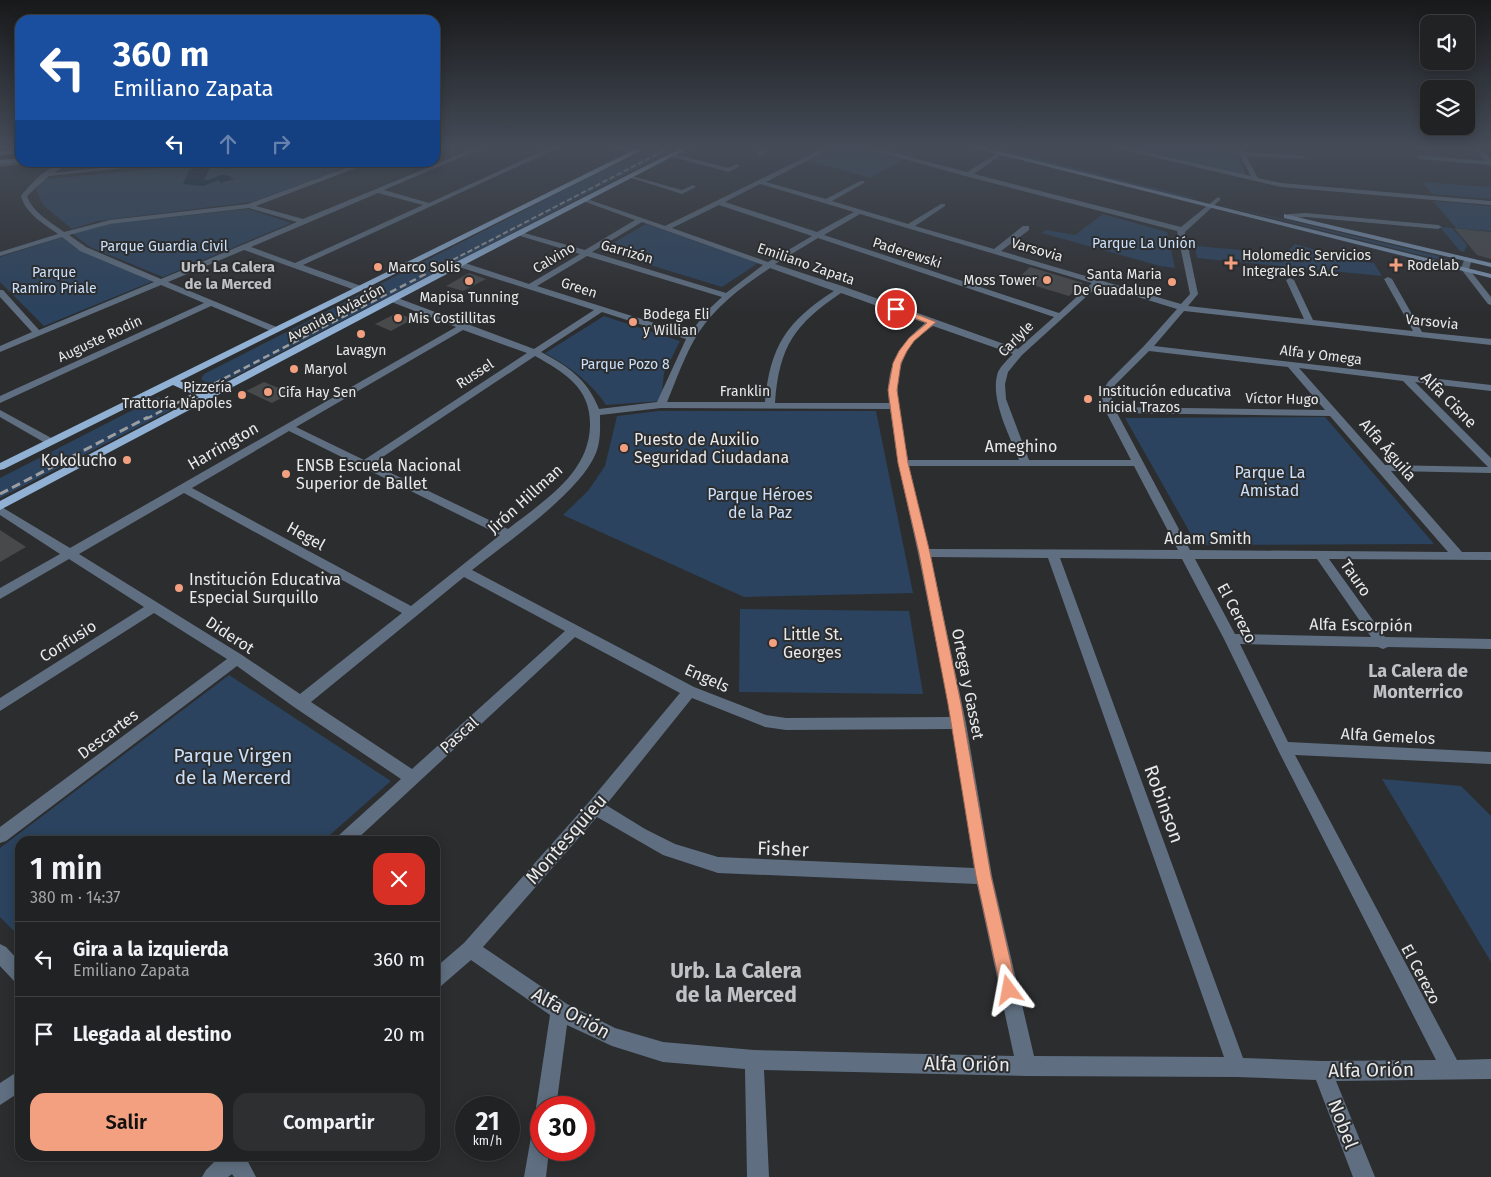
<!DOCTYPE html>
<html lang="es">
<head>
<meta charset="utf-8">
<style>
  :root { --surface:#212223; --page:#2d2f30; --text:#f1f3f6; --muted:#a2a4a6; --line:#3e3f41; --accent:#f2a080 }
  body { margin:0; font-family:"Fira Sans",sans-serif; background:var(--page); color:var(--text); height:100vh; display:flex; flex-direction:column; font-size:19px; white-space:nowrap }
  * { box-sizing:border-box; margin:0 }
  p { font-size:16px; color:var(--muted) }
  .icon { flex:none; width:28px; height:28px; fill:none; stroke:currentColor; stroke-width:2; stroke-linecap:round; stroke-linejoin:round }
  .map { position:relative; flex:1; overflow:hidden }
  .details { position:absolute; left:15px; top:836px; width:425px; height:325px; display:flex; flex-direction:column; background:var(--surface); border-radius:15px; box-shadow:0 2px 12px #0003,0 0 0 1px var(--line) }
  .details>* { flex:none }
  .top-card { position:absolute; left:15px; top:15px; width:425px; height:152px; border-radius:15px; box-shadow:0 2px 12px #0003,0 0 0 1px var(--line); background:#1a4fa0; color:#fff; overflow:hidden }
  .fabs { position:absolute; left:1420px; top:15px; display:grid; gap:10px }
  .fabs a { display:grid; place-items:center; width:55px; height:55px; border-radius:10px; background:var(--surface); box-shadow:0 2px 12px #0003,0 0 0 1px var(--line); font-size:25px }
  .speed { position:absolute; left:455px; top:1096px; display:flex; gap:10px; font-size:25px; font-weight:700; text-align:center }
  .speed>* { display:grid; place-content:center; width:65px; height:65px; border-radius:50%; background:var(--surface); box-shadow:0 2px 12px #0003,0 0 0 1px var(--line); line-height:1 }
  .speed small { font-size:12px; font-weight:400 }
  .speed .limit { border:8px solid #d22; background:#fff; color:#111 }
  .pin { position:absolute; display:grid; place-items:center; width:42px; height:42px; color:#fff; margin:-21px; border:2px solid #fff; border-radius:50%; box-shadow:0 1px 5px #0007 }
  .me { position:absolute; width:55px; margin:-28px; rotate:347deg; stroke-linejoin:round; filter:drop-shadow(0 0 4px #0008) }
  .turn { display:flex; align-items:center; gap:18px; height:105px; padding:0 15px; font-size:22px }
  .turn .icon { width:65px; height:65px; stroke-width:2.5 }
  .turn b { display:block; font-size:35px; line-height:42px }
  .lanes { display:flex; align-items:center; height:48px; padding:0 15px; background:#0003; justify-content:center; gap:25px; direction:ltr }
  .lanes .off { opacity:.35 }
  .round { display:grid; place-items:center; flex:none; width:52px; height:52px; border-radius:15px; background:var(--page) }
  .head { display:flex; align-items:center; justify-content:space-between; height:85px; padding:0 15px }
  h1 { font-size:30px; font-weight:600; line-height:38px }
  .action { display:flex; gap:10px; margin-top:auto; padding:10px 15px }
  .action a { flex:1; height:58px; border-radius:15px; background:var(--accent); color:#111; font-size:20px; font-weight:600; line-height:58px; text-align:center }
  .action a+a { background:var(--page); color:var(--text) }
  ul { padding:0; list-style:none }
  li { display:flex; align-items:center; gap:15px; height:75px; padding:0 15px; border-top:1px solid var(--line) }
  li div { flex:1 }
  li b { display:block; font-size:19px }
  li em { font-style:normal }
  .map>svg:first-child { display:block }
</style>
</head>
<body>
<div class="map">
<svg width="1491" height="1177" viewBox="0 0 1491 1177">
  <rect width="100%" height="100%" fill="#2c2d2f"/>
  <path fill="#2b435e" d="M654 148H676L218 385 205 382 201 379 204 374 601 171Z
    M834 148H863L905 159 870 178 809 161Z
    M986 148H994L1199 199 1184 197Z
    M1123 148H1198L1235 151 1247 177Z
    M213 163H358L251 202 98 221 72 229 44 206 36 190 45 179Z
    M1422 182 1491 187V199L1432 194Z
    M1433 201 1491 206V231L1456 228Z
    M1226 206 1434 255 1451 261 1432 258Z
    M248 209 291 223 163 277 90 247 72 233 110 224Z
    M1103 214 1167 232 1175 268 1160 266 1042 233 1046 230 1075 235Z
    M646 224 758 263 722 287 601 250Z
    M1440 227 1452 228 1467 245 1464 252 1460 251Z
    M62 237 77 249 153 281 44 326 0 282V257Z
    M1295 244C1322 251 1347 261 1374 263L1382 276 1197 258 1195 246 1285 254Z
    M604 316 680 341 664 373 661 401 606 405C591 382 570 367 545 353Z
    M158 397 177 407 0 498V478Z
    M659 411H876L913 593 744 597 563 515 588 491 605 466 617 416Z
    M1325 417 1434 544 1197 545 1125 418Z
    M740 609 909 611 923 694 739 692Z
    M229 675 391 781 323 841H20V937L0 917V848Z
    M1382 779 1461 786 1491 816V962Z"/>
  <path fill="#021a34" d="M210 167 204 180C218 180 219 169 234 179L220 183 219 180 203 186 183 184 190 169Z"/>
  <path fill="#47494b" d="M1454 228 1491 232V259L1477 255Z
    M1030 267 1083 283 1069 296 1016 280Z
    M469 273 486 279 463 291 446 286Z
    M397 313 413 319 391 331 375 324Z
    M264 382 291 393 272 403 246 391Z
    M0 530 26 547 0 562Z"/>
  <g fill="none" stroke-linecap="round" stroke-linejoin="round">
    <path fill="#5f6f81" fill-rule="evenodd" d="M474 148H483L384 190 429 203 549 148H558L303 265 361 286V290H355L244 250 168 282 279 328V332H273L211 306 0 403V396L204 303 161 285 0 352V346L32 332 0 297V290H3L39 330 154 282 80 251 62 237 0 256V252L58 234C44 224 25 213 21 196 32 182 51 162 70 162L54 173 154 162H181L49 176 27 196C32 212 52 223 64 232L110 220 248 204 362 162H372L256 206 303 219 427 168 410 162H421L432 166ZM378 193 423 205 295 263 251 247ZM249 208 297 222 161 279 86 247 69 235 110 224Z
      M613 148H626L638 152 635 154Z
      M753 148H763L768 151 759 156 756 154 760 151Z
      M824 148H832L766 182 826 199 860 181H864V183L832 201 908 224 941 204H945V206L915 226 994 249 1023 226H1029V230L1001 251 1181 304 1190 294 1177 231 965 176 865 148H876L967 172 997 153H1001V155L974 174 1181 227 1218 197 1220 198V200L1185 232 1198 294 1188 306 1304 319 1286 280 1290 278 1294 280 1313 320 1413 331 1384 279 1388 277 1392 279 1422 332 1491 339V345L1184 311 1154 346 1491 385V391L1415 382 1491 458V473L1391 471 1462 552H1491V560L1329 559 1385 637 1491 639V649L1388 647 1383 649 1378 647 1240 644 1288 742 1491 752V764L1295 755 1457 1060 1491 1059V1079L1336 1081 1375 1177H1353L1316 1080 1237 1077 1026 1076 764 1070 769 1177H747L745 1069 663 1062 612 1046 567 1025 556 1108H541V1116L539 1115 536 1108 550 1015 471 960 441 986 435 989V968L464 943 589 802 680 693 575 637 355 841H336L338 836 401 779 294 707 237 666 6 841 0 843V827L227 659 154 613 0 711V698L144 607 69 559 0 599V588L60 554 0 515V506L70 548 456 327 389 301V297H395L534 349 594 310 456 266V262H462L529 284 580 254 517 235V231L585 250 635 220 583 201V199H587L665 226ZM760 184 854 212 817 232 725 202ZM719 205 812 236 768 262 672 228ZM860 214 1092 283 1059 313 824 235ZM642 222 763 265 726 293 592 252ZM818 238 1054 317 1018 349 845 287 775 264ZM587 256 722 297 709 309 689 334 537 286ZM770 268 834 291C787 321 770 346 765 402H667C677 378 685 354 699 332 717 305 743 286 770 268ZM1099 285 1177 309 1144 346 1108 382 1101 394 1105 410 1131 460H1029L1006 399 1005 384 1008 372 1022 355ZM841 293 925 323C899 345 885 367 889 403H775C779 346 795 324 841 293ZM602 312 686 339 657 402 599 409C587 379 569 367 541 352ZM933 326 1013 354C1008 359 1001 366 998 372 989 398 1010 436 1019 460H908C901 421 886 373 915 340 920 335 927 330 933 326ZM463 330 527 353 364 460 296 427ZM1149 351 1288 367 1325 410 1114 407 1111 394 1115 385ZM535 356C565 373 591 388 590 426 589 474 542 502 508 529L372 464ZM1299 368 1403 381 1488 467 1385 465ZM661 408 890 409 898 463 918 553 951 717 786 718 766 715 694 687 472 570C506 543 580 493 596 453 601 440 600 427 600 415ZM1117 413 1330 416 1448 552 1190 550ZM289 431 500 535 411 606 192 488ZM909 466H1134L1178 550 929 549ZM184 493 402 613 300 694 242 655 79 554ZM931 557 1048 558 1224 1057 1034 1056 992 876 966 723ZM1060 558 1182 559 1224 639 1279 752 1436 1060 1322 1061 1243 1058ZM1195 559H1317L1371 637 1235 634ZM464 577 565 631 412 769 311 702ZM692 698 765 727 786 730 953 729 974 868 718 857 675 844 645 829 606 805ZM597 817 663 855 718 873 977 884 1014 1056 754 1050 663 1042 615 1028 567 1004 483 947Z
      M1115 148H1127L1251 176 1236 148H1242L1244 152 1303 156 1306 158 1305 159 1246 156 1258 178 1281 183 1491 201V205L1281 187Z
      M1474 148H1481L1491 159V165L1420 159 1417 157 1420 155 1485 161Z
      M671 153 728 168 737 164 740 166 729 172 669 156Z
      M628 175 682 190 693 185 696 187 682 194 628 177Z
      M1306 213 1438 225 1442 227 1438 229 1306 217 1289 218 1285 216 1289 214Z
      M1465 257 1472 259 1469 269 1491 297V305L1488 304 1461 269Z
      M0 410 55 440 56 442 51 445 47 444 0 417Z
      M0 944 6 947 20 962V984L14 981 0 966Z
      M20 1070V1092L0 1105V1083Z
      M541 1127V1150H549L546 1177H524L531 1137 534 1130Z
      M220 1156H245L256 1177H234L232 1174 228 1177H202L206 1170Z"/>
    <path fill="#5f6f81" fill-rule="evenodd" d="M20 162H41L0 167V163Z"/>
    <path fill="#7b94b0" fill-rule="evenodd" d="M973 148H985L1491 274V278Z
      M20 149V153L0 155V151Z
      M20 158V162L0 164V160Z
      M1284 214 1491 263V267L1284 218Z"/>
    <path fill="#90b0d4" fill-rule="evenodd" d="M638 148H647L180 381 206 393 456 262 681 148H689L462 266 0 510V501L199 397 173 385 4 469 0 470V463Z"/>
    <path stroke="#9d9e9f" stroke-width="2" stroke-dasharray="5.5 2.5" stroke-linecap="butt" d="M439 267 669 148"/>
    <path stroke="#9d9e9f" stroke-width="2.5" stroke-dasharray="7 4" stroke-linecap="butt" d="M146 419 441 266"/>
    <path stroke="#9d9e9f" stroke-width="3" stroke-dasharray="9 4.5" stroke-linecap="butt" d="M0 494 148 417"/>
  </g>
  <linearGradient id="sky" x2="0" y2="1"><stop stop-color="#18191a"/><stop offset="0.47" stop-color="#454c58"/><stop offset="1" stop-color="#454c58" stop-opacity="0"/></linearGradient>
  <rect width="1491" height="313" fill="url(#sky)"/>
  <path fill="#f2a080" stroke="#9d6853" d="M893 307H899L936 322 914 341 907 351 901 363 897 390 908 463 930 553 961 704 991 876 1017 990 1015 996 1009 998 1003 996 1001 990 976 876 948 704 919 553 898 463 888 390 893 363 899 351 909 338 927 323 893 310Z"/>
  <g fill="#f2a080" stroke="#2c2d2f" stroke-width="2">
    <path d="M1228.5 255.5h5v5h5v5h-5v5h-5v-5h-5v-5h5z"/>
    <path d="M1393.5 257.5h5v5h5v5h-5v5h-5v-5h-5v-5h5z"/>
    <circle cx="378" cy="267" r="5"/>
    <circle cx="1047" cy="280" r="5"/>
    <circle cx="469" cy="281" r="5"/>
    <circle cx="1172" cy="282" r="5"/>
    <circle cx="398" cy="318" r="5"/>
    <circle cx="633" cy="322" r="5"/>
    <circle cx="361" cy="334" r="5"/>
    <circle cx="294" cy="369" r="5"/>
    <circle cx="268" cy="392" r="5"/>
    <circle cx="242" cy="395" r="5"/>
    <circle cx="1088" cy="399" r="5"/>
    <circle cx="624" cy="448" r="5"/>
    <circle cx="127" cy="460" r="5"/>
    <circle cx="286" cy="474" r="5"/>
    <circle cx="179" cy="588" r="5"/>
    <circle cx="773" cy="643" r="5"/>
  </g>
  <g text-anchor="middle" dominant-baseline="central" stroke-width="4" stroke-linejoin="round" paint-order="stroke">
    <g font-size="14" fill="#cae0fa" stroke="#2c2d2f">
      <text x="1144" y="243">Parque La Unión</text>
      <text x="164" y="246">Parque Guardia Civil</text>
      <text x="54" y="272">Parque<tspan x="54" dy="16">Ramiro Priale</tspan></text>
      <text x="625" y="364">Parque Pozo 8</text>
    </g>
    <g font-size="14" fill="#e8e9ea" stroke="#2c2d2f">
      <text transform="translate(1037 250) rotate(16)">Varsovia</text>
      <text transform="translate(627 252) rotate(16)">Garrizón</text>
      <text transform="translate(907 253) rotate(18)">Paderewski</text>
      <text transform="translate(554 258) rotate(-31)">Calvino</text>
      <text transform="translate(806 264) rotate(19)">Emiliano Zapata</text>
      <text transform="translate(579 288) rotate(18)">Green</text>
      <text transform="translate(336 313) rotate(-28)">Avenida Aviación</text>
      <text transform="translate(1432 322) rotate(6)">Varsovia</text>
      <text transform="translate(100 339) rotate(-25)">Auguste Rodin</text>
      <text transform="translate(1016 339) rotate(-45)">Carlyle</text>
      <text transform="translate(1321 355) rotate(7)">Alfa y Omega</text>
      <text transform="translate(475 374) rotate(-33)">Russel</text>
      <text x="745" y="391">Franklin</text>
      <text transform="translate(1282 399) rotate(1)">Víctor Hugo</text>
    </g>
    <g font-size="14" fill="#e8e9ea" stroke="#2c2d2f" text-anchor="start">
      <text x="1242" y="255">Holomedic Servicios<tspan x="1242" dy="16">Integrales S.A.C</tspan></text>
      <text x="1407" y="265">Rodelab</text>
      <text x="388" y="267">Marco Solis</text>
      <text x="1162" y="274" text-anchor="end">Santa Maria<tspan x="1162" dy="16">De Guadalupe</tspan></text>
      <text x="1037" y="280" text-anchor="end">Moss Tower</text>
      <text x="469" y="297" text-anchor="middle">Mapisa Tunning</text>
      <text x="643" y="314">Bodega Eli<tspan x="643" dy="16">y Willian</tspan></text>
      <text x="408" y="318">Mis Costillitas</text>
      <text x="361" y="350" text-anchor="middle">Lavagyn</text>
      <text x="304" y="369">Maryol</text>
      <text x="232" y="387" text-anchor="end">Pizzería<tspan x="232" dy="16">Trattoría Nápoles</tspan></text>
      <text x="1098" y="391">Institución educativa<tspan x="1098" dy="16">inicial Trazos</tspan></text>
      <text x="278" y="392">Cifa Hay Sen</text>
    </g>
    <g font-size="15" font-weight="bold" fill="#c0c3c5" stroke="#2c2d2f">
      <text x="228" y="267">Urb. La Calera<tspan x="228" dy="17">de la Merced</tspan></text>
    </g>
    <g font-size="16" fill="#e8e9ea" stroke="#2c2d2f">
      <text transform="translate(1449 400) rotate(45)">Alfa Cisne</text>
      <text transform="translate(223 446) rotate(-30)">Harrington</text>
      <text x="1021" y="446">Ameghino</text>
      <text transform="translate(1388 450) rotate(49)">Alfa Águila</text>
      <text transform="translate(525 499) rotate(-42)">Jirón Hillman</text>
      <text transform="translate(306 536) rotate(29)">Hegel</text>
      <text x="1208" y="538">Adam Smith</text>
      <text transform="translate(1356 578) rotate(55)">Tauro</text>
      <text transform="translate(1237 613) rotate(62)">El Cerezo</text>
      <text transform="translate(1361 625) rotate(1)">Alfa Escorpión</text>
      <text transform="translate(230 635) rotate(33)">Diderot</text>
      <text transform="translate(68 641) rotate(-32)">Confusio</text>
      <text transform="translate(707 678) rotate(24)">Engels</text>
      <text transform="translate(968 684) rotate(79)">Ortega y Gasset</text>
      <text transform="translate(108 734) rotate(-37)">Descartes</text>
      <text transform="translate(459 735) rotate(-42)">Pascal</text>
      <text transform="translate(1388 736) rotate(3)">Alfa Gemelos</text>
      <text transform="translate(1421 974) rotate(62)">El Cerezo</text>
    </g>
    <g font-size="16" fill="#e8e9ea" stroke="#2c2d2f" text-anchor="start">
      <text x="634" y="439">Puesto de Auxilio<tspan x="634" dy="18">Seguridad Ciudadana</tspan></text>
      <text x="117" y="460" text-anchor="end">Kokolucho</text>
      <text x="296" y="465">ENSB Escuela Nacional<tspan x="296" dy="18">Superior de Ballet</tspan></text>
      <text x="189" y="579">Institución Educativa<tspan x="189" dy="18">Especial Surquillo</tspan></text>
      <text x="783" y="634">Little St.<tspan x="783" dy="18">Georges</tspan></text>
    </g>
    <g font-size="16" fill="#cae0fa" stroke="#2c2d2f">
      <text x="1270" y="472">Parque La<tspan x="1270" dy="18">Amistad</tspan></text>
      <text x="760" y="494">Parque Héroes<tspan x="760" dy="18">de la Paz</tspan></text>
    </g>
    <g font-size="18" font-weight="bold" fill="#c0c3c5" stroke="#2c2d2f">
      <text x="1418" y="671">La Calera de<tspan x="1418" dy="21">Monterrico</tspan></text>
    </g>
    <g font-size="19" fill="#cae0fa" stroke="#2c2d2f">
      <text x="233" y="755">Parque Virgen<tspan x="233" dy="22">de la Mercerd</tspan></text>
    </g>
    <g font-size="19" fill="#e8e9ea" stroke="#2c2d2f">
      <text transform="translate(1164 804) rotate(70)">Robinson</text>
      <text transform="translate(566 839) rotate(-49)">Montesquieu</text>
      <text transform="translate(783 849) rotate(2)">Fisher</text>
      <text transform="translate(571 1013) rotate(29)">Alfa Orión</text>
      <text transform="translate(967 1064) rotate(1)">Alfa Orión</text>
      <text transform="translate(1371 1070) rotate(-1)">Alfa Orión</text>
      <text transform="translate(1343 1124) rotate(69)">Nobel</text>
    </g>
    <g font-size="21" font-weight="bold" fill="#c0c3c5" stroke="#2c2d2f">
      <text x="736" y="971">Urb. La Calera<tspan x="736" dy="24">de la Merced</tspan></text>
    </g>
  </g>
</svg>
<div class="fabs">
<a><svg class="icon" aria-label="sound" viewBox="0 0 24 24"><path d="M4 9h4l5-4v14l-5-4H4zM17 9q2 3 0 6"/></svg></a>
<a><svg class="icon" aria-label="layers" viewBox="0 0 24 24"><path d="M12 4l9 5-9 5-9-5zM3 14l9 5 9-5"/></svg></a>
</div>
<div class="speed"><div>21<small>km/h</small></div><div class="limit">30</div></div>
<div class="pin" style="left:896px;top:309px;background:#d93025"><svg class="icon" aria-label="arrive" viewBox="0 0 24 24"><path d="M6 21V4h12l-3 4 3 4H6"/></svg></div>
<svg class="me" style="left:1009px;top:990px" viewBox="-20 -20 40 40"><path d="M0-17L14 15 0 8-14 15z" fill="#f2a080" stroke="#fff" stroke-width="4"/></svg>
<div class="top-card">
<div class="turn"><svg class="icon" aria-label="left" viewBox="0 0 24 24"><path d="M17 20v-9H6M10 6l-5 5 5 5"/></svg><div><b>360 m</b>Emiliano Zapata</div></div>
<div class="lanes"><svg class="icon" aria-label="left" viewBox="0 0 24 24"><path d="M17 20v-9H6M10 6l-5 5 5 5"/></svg><svg class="icon off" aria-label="ahead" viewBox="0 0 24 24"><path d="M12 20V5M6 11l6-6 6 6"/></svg><svg class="icon off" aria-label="right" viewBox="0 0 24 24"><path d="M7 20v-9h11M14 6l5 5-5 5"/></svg></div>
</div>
<section class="details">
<div class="head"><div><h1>1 min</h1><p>380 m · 14:37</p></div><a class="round" style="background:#d93025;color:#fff"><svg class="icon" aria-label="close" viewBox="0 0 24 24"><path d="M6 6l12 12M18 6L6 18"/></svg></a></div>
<ul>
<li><svg class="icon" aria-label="left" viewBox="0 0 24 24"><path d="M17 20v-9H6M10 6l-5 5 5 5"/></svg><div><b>Gira a la izquierda</b><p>Emiliano Zapata</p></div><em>360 m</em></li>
<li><svg class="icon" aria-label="arrive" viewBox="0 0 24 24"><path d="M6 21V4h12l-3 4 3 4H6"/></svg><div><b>Llegada al destino</b></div><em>20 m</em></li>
</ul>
<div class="action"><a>Salir</a><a>Compartir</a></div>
</section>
</div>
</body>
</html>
